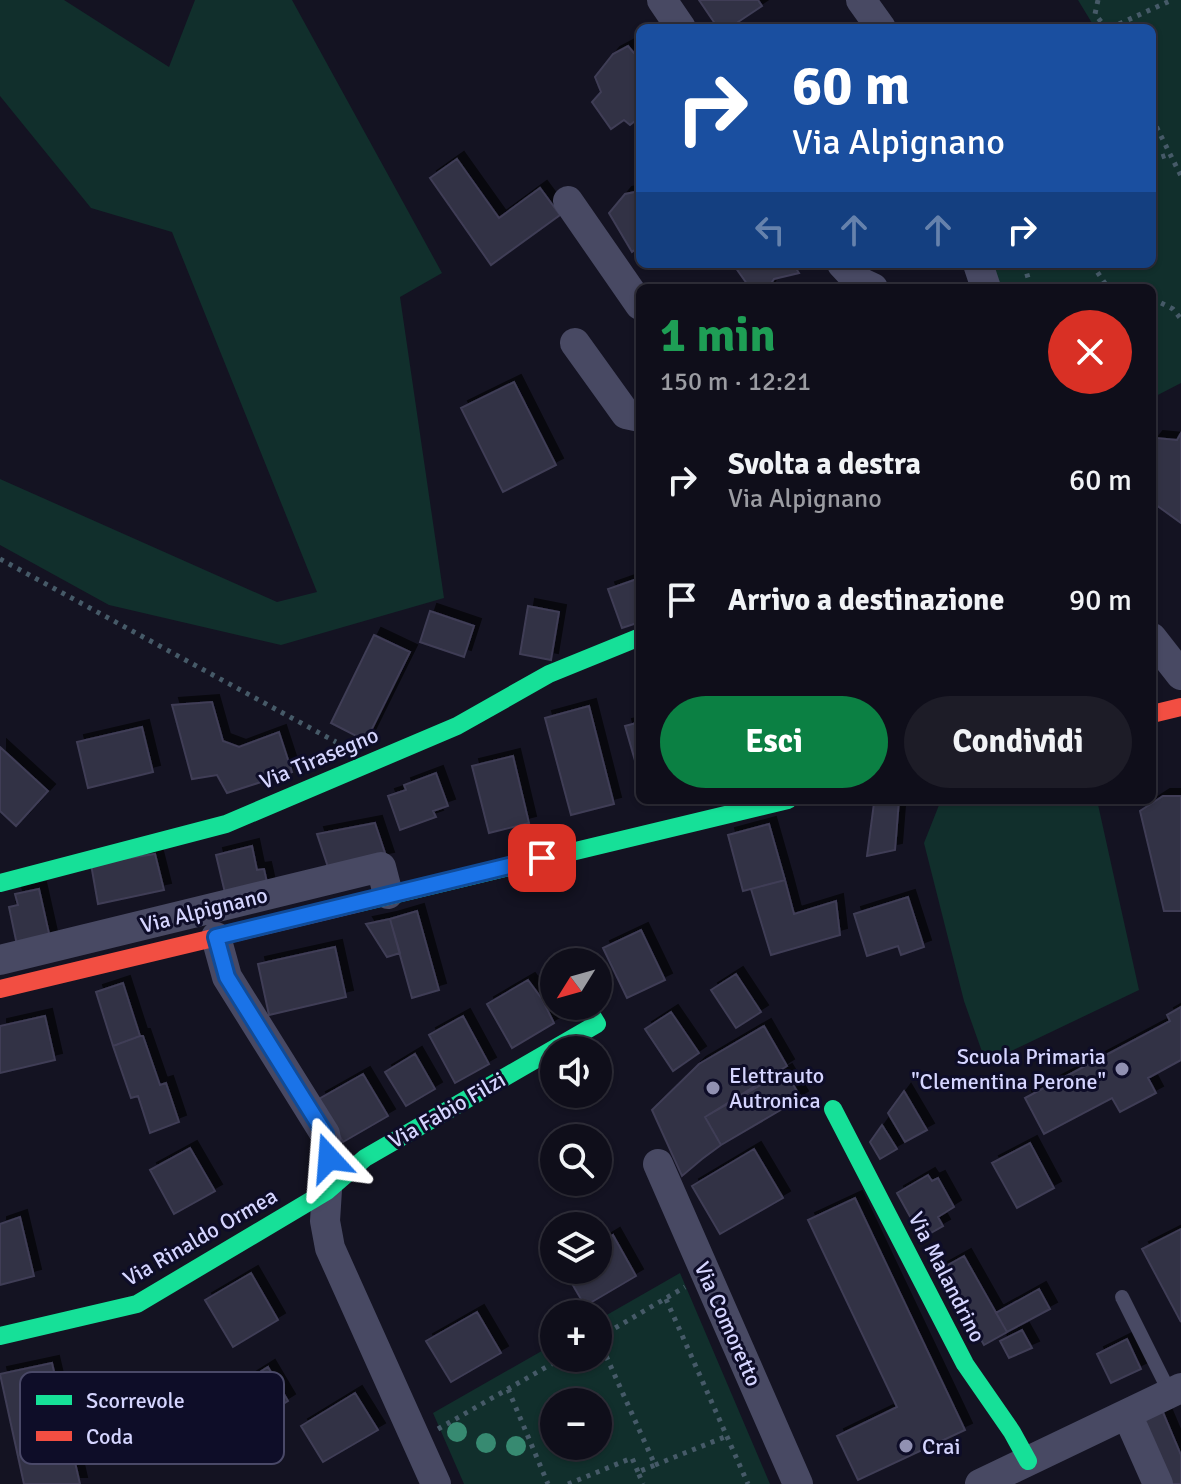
<!DOCTYPE html>
<html lang="it">
<head>
<meta charset="utf-8">
<style>
  :root { --surface:#0f0e1a; --page:#1d1c27; --text:#f1f3f6; --muted:#9b9ca2; --line:#2f2e39; --accent:#0b8043 }
  body { margin:0; font-family:Signika,sans-serif; background:var(--page); color:var(--text); height:100vh; display:flex; flex-direction:column; font-size:30px; white-space:nowrap }
  * { box-sizing:border-box; margin:0 }
  p { font-size:26px; color:var(--muted) }
  .icon { flex:none; width:44px; height:44px; fill:none; stroke:currentColor; stroke-width:2; stroke-linecap:round; stroke-linejoin:round }
  .map { position:relative; flex:1; overflow:hidden }
  .side { position:absolute; left:636px; top:284px; width:520px; height:520px; display:flex; flex-direction:column; background:var(--surface); border-radius:12px; box-shadow:0 2px 6px #0004,0 0 0 2px var(--line) }
  .side>* { flex:none }
  .banner { position:absolute; left:636px; top:24px; width:520px; height:244px; border-radius:12px; box-shadow:0 2px 6px #0004,0 0 0 2px var(--line); background:#1a4fa0; color:#fff; overflow:hidden }
  .needle { width:52px; rotate:233deg }
  .fabs { position:absolute; left:540px; top:948px; display:grid; gap:16px }
  .fabs a { display:grid; place-items:center; width:72px; height:72px; border-radius:50%; background:var(--surface); box-shadow:0 2px 6px #0004,0 0 0 2px var(--line); font-size:40px }
  .pin { position:absolute; display:grid; place-items:center; width:68px; height:68px; color:#fff; margin:-34px; border-radius:16px; box-shadow:0 4px 12px #0006 }
  .me { position:absolute; width:88px; margin:-44px; rotate:341deg; stroke-linejoin:round; filter:drop-shadow(0 0 6px #0008) }
  .turn { display:flex; align-items:center; gap:28px; height:168px; padding:0 24px; font-size:36px }
  .turn .icon { width:104px; height:104px; stroke-width:2.5 }
  .turn b { display:block; font-size:56px; line-height:68px }
  .lanes { display:flex; align-items:center; height:76px; padding:0 24px; background:#0003; justify-content:center; gap:40px; direction:ltr }
  .lanes .off { opacity:.35 }
  .round { display:grid; place-items:center; flex:none; width:84px; height:84px; border-radius:42px; background:var(--page) }
  .head { display:flex; align-items:center; justify-content:space-between; height:136px; padding:0 24px }
  h1 { font-size:48px; font-weight:700; line-height:60px; color:#1e9e55 }
  .cta { display:flex; gap:16px; margin-top:auto; padding:16px 24px }
  .cta a { flex:1; height:92px; border-radius:48px; background:var(--accent); color:#fff; font-size:32px; font-weight:700; line-height:92px; text-align:center }
  .cta a+a { background:var(--page); color:var(--text) }
  ul { padding:0; list-style:none }
  li { display:flex; align-items:center; gap:24px; height:120px; padding:0 24px }
  li div { flex:1 }
  li b { display:block; font-size:30px }
  li em { font-style:normal }
  .map>svg:first-child { display:block }
</style>
</head>
<body>
<div class="map">
<svg width="1181" height="1484" viewBox="0 0 1181 1484">
  <defs>
    <filter id="shadow"><feDropShadow dx="7" dy="-7" stdDeviation="0" flood-color="#0009"/></filter>
  </defs>
  <rect width="100%" height="100%" fill="#141322"/>
  <path fill="#112f2c" fill-rule="evenodd" d="M0 0H64L169 67 195 0H292L442 273 400 297 444 598 281 645 109 605 0 545V479L277 602 317 592 172 232 91 208 0 96Z
    M1078 0H1181V383L1152 398V288H994L985 264H1152V28H1095Z
    M941 800H1097L1139 990 986 1063 964 1001 924 843Z
    M680 1273 770 1484H464L433 1413 554 1344V1358H598V1320ZM554 1402H598V1446H554Z"/>
  <path fill="#323144" stroke="#3f3e56" stroke-width="2" filter="url(#shadow)" d="M699 0H758L762 6 729 28H718Z
    M628 46 640 60V129L635 121 630 125 624 120 611 129 592 102 601 92 595 77 613 54Z
    M457 159 499 218 540 188 560 215 491 265 430 178Z
    M640 191V253L637 248 632 252 609 213 625 194Z
    M733 264H793L799 273 774 279 768 288H750Z
    M514 382 556 465 503 492 461 408Z
    M1181 433V523L1152 502V443L1156 438 1177 440Z
    M640 578V622L622 628 608 589Z
    M528 606 559 612 551 660 520 654Z
    M430 611 474 626 464 657 420 642Z
    M374 635 410 652 366 741 331 723Z
    M212 702 223 741 239 747 279 732 292 772 227 793 217 775 192 779 172 705Z
    M589 706 614 804 571 815 545 718Z
    M640 722V778L625 726Z
    M142 727 153 772 88 788 77 742Z
    M0 747 48 791 16 826 0 811Z
    M513 756 529 823 489 833 472 766Z
    M436 773 448 806 433 811 436 817 400 830 388 796 406 790 404 785Z
    M1163 796H1181V911H1164L1140 811Z
    M889 800H899L895 850 867 856 874 803Z
    M375 823 387 859 329 870 317 834Z
    M769 824 785 880 743 891 728 835Z
    M252 846 257 870 264 869 268 887 226 897 216 855Z
    M155 854 164 890 98 904 91 864Z
    M785 880 794 914 836 901 840 935 771 955 751 889Z
    M39 889 50 938 17 945 9 907 18 905 15 894Z
    M908 897 924 947 901 955 898 946 867 956 854 914Z
    M417 911 439 990 412 998 390 919Z
    M390 919 400 953 387 957 366 924Z
    M641 930 665 980 627 998 603 948Z
    M335 947 346 997 269 1015 258 964Z
    M736 974 761 1012 736 1028 711 990Z
    M528 980 542 999 554 1023 512 1048 487 1004Z
    M123 983 140 1036 113 1046 96 992Z
    M1181 1007V1060L1148 1078 1156 1093 1120 1112 1112 1098 1044 1134 1025 1098 1170 1021 1167 1015Z
    M671 1012 699 1053 673 1071 645 1029Z
    M45 1016 55 1060 0 1073V1026Z
    M463 1016 489 1064 455 1083 429 1035Z
    M764 1026 787 1066 705 1117 721 1145 702 1159 682 1176 652 1110 699 1064Z
    M140 1036H143L160 1085 166 1083 179 1122 150 1133 138 1096 131 1098 113 1046Z
    M415 1054 435 1089 406 1106 385 1072Z
    M785 1071 801 1098 721 1145 705 1117Z
    M363 1074 388 1116 343 1142 319 1099Z
    M904 1091 927 1130 905 1142 888 1113Z
    M882 1125 897 1149 880 1159 870 1142Z
    M1030 1143 1054 1188 1017 1208 992 1163Z
    M190 1148 215 1191 174 1214 150 1170Z
    M754 1149 783 1198 720 1234 692 1186Z
    M928 1175 932 1181 938 1178 954 1207 938 1217 943 1226 922 1238 897 1193Z
    M855 1198 965 1430 858 1480 837 1436 897 1407 808 1220Z
    M20 1217 34 1276 0 1285V1224Z
    M1181 1229V1322L1142 1249Z
    M613 1235 636 1276 585 1306 564 1270H598V1244Z
    M964 1256 1007 1332 984 1345 941 1269Z
    M251 1273 278 1320 233 1347 205 1300Z
    M1039 1289 1050 1309 1007 1332 996 1313Z
    M477 1312 501 1353 451 1382 426 1341Z
    M1022 1330 1032 1348 1009 1358 1000 1341Z
    M1127 1339 1141 1369 1111 1383 1097 1354Z
    M52 1363 80 1484H24L0 1374Z
    M268 1367 288 1401 251 1424 231 1390Z
    M355 1393 378 1430 323 1462 301 1426Z
    M1162 1410 1181 1455V1484H1169L1141 1418Z"/>
  <g fill="none" stroke-linecap="round" stroke-linejoin="round">
    <path stroke="#465a68" stroke-width="5" stroke-dasharray="4 6" stroke-linecap="butt" d="M1098 0 1095 14 1106 28
      M1110 28 1172 0
      M1152 118 1181 176
      M1152 160 1170 154
      M1024 264 1031 288
      M1092 264 1108 288
      M1152 303 1157 301 1173 309 1181 319
      M0 559 336 742
      M666 1299 748 1484
      M598 1338 655 1465 638 1472 643 1484
      M598 1338 685 1287
      M508 1389 548 1484
      M438 1429 562 1358
      M655 1465 727 1436
      M568 1484 632 1458 638 1472"/>
    <path stroke="#484963" stroke-width="14" d="M1122 1297 1170 1393"/>
    <path stroke="#484963" stroke-width="30" d="M662 0 681 28
      M861 0 881 28
      M568 201 640 305
      M842 264 858 281 873 288
      M978 264 986 288
      M575 343 626 414 640 417
      M1152 638 1181 675
      M216 937 227 977 325 1134 329 1158 325 1221 330 1248 436 1484
      M0 960 381 867 388 894
      M658 1164 798 1484
      M1127 1414 1158 1484
      M980 1484 1181 1388"/>
    <path stroke="#16e098" stroke-width="18" d="M0 883 226 824 457 726 549 674 640 637
      M359 903 788 800
      M833 1109 965 1364 1012 1432 1028 1461
      M0 1336 137 1304 327 1191 365 1158 597 1024 586 1006"/>
    <path stroke="#f24e42" stroke-width="18" d="M1152 714 1181 707
      M0 989 359 903"/>
  </g>
  <g fill="#378a71">
    <circle cx="457" cy="1432" r="10"/>
    <circle cx="486" cy="1443" r="10"/>
    <circle cx="516" cy="1446" r="10"/>
  </g>
  <g fill="none" stroke-linecap="round" stroke-linejoin="round">
    <g stroke="#114b97" stroke-width="20">
      <path id="route" d="M329 1158 325 1134 227 977 216 937 542 858"/>
    </g>
    <use href="#route" stroke="#1a73e8" stroke-width="14"/>
  </g>
  <g fill="#9191b2" stroke="#0e0d28" stroke-width="3">
    <circle cx="1122" cy="1069" r="8"/>
    <circle cx="713" cy="1088" r="8"/>
    <circle cx="906" cy="1446" r="8"/>
  </g>
  <g text-anchor="middle" dominant-baseline="central" stroke-width="6" stroke-linejoin="round" paint-order="stroke">
    <g font-size="22" fill="#d5d5ff" stroke="#0e0d28">
      <text transform="translate(319 758) rotate(-23)">Via Tirasegno</text>
      <text transform="translate(204 910) rotate(-14)">Via Alpignano</text>
      <text transform="translate(447 1110) rotate(-30)">Via Fabio Filzi</text>
      <text transform="translate(200 1237) rotate(-30)">Via Rinaldo Ormea</text>
      <text transform="translate(947 1277) rotate(63)">Via Malandrino</text>
      <text transform="translate(728 1324) rotate(66)">Via Comoretto</text>
    </g>
    <g font-size="22" fill="#d5d5ff" stroke="#0e0d28" text-anchor="start">
      <text x="1106" y="1056" text-anchor="end">Scuola Primaria<tspan x="1106" dy="25">"Clementina Perone"</tspan></text>
      <text x="729" y="1075">Elettrauto<tspan x="729" dy="25">Autronica</tspan></text>
      <text x="922" y="1446">Crai</text>
    </g>
  </g>
  <rect x="20" y="1372" width="264" height="92" rx="12" fill="#0e0d28" stroke="#4a4968" stroke-width="2"/>
  <rect x="36" y="1395" width="36" height="10" fill="#16e098"/>
  <rect x="36" y="1431" width="36" height="10" fill="#f24e42"/>
  <g font-size="22" fill="#d5d5ff">
    <text x="86" y="1408">Scorrevole</text>
    <text x="86" y="1444">Coda</text>
  </g>
</svg>
<div class="fabs">
<a><svg class="needle" viewBox="-14 -14 28 28"><path d="M0-13l5 13h-10z" fill="#e53935"/><path d="M0 13l5-13h-10z" fill="#9b9ca2"/></svg></a>
<a><svg class="icon" aria-label="sound" viewBox="0 0 24 24"><path d="M4 9h4l5-4v14l-5-4H4zM17 9q2 3 0 6"/></svg></a>
<a><svg class="icon" aria-label="search" viewBox="0 0 24 24"><circle cx="10" cy="10" r="6"/><path d="M15 15l6 6"/></svg></a>
<a><svg class="icon" aria-label="layers" viewBox="0 0 24 24"><path d="M12 4l9 5-9 5-9-5zM3 14l9 5 9-5"/></svg></a>
<a>+</a>
<a>−</a>
</div>
<div class="pin" style="left:542px;top:858px;background:#d93025"><svg class="icon" aria-label="arrive" viewBox="0 0 24 24"><path d="M6 21V4h12l-3 4 3 4H6"/></svg></div>
<svg class="me" style="left:329px;top:1158px" viewBox="-20 -20 40 40"><path d="M0-17L14 15 0 8-14 15z" fill="#1a73e8" stroke="#fff" stroke-width="4"/></svg>
<div class="banner">
<div class="turn"><svg class="icon" aria-label="right" viewBox="0 0 24 24"><path d="M7 20v-9h11M14 6l5 5-5 5"/></svg><div><b>60 m</b>Via Alpignano</div></div>
<div class="lanes"><svg class="icon off" aria-label="left" viewBox="0 0 24 24"><path d="M17 20v-9H6M10 6l-5 5 5 5"/></svg><svg class="icon off" aria-label="ahead" viewBox="0 0 24 24"><path d="M12 20V5M6 11l6-6 6 6"/></svg><svg class="icon off" aria-label="ahead" viewBox="0 0 24 24"><path d="M12 20V5M6 11l6-6 6 6"/></svg><svg class="icon" aria-label="right" viewBox="0 0 24 24"><path d="M7 20v-9h11M14 6l5 5-5 5"/></svg></div>
</div>
<section class="side">
<div class="head"><div><h1>1 min</h1><p>150 m · 12:21</p></div><a class="round" style="background:#d93025;color:#fff"><svg class="icon" aria-label="close" viewBox="0 0 24 24"><path d="M6 6l12 12M18 6L6 18"/></svg></a></div>
<ul>
<li><svg class="icon" aria-label="right" viewBox="0 0 24 24"><path d="M7 20v-9h11M14 6l5 5-5 5"/></svg><div><b>Svolta a destra</b><p>Via Alpignano</p></div><em>60 m</em></li>
<li><svg class="icon" aria-label="arrive" viewBox="0 0 24 24"><path d="M6 21V4h12l-3 4 3 4H6"/></svg><div><b>Arrivo a destinazione</b></div><em>90 m</em></li>
</ul>
<div class="cta"><a>Esci</a><a>Condividi</a></div>
</section>
</div>
</body>
</html>
